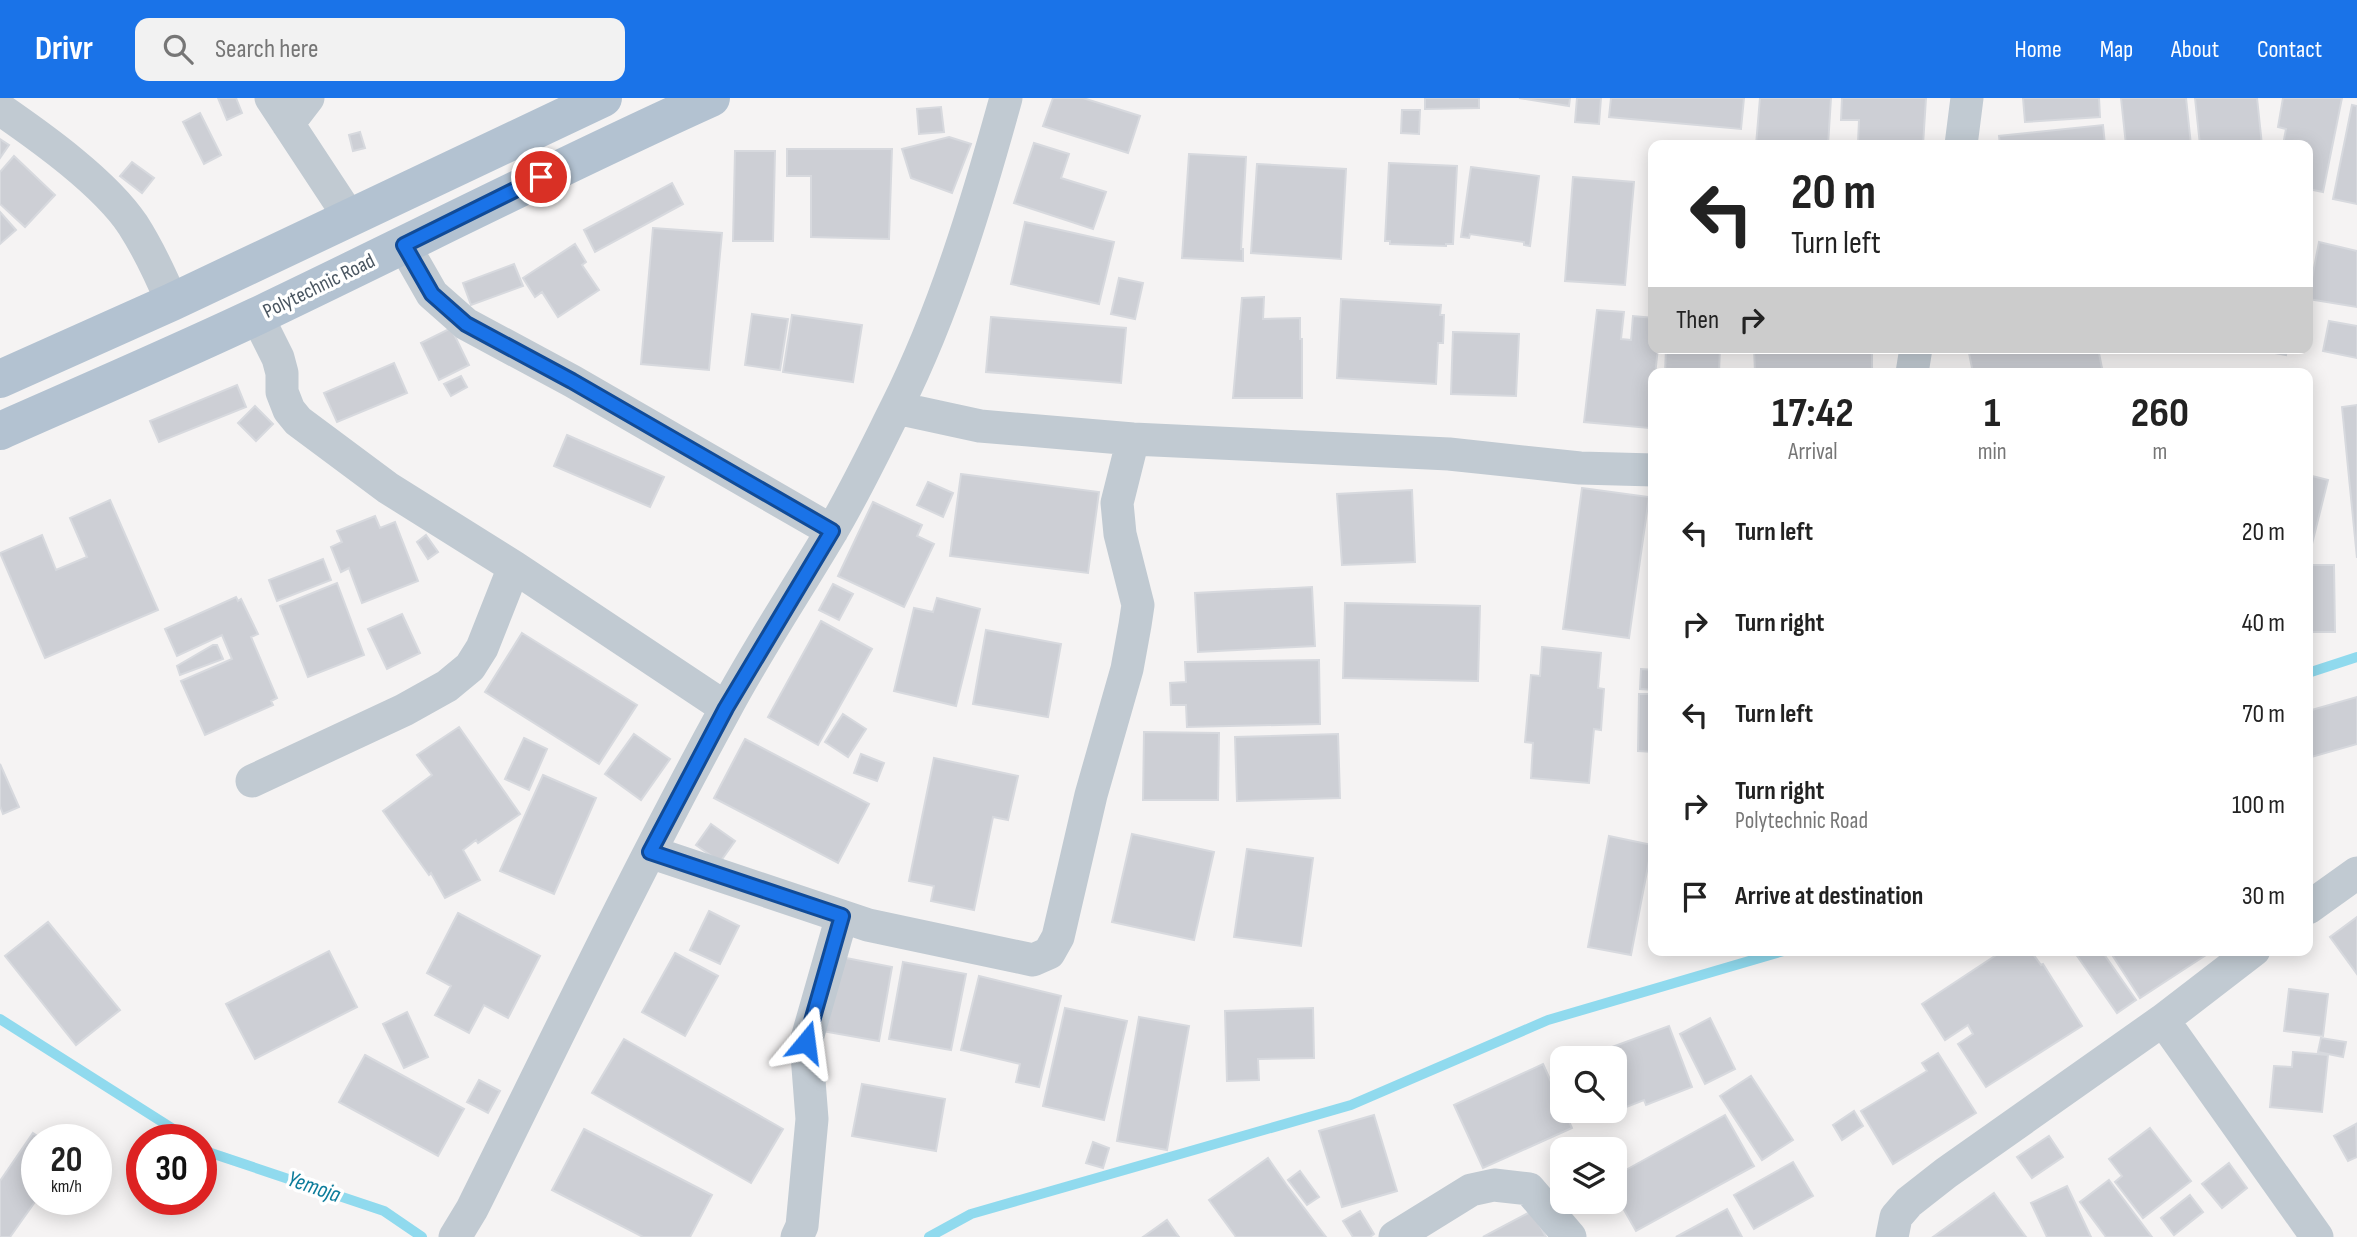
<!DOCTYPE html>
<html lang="en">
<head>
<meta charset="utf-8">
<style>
  :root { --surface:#fff; --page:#f2f2f2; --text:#222; --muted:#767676; --accent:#1a73e8 }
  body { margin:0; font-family:"Sofia Sans Condensed",sans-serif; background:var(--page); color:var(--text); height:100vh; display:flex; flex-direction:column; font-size:26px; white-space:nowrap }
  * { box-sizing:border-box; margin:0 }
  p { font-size:23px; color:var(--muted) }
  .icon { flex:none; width:38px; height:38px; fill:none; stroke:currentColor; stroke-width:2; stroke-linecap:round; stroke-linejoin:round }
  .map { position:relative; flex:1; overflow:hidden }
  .sheet { position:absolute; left:1648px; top:270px; width:665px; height:588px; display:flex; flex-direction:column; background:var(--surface); border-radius:14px; box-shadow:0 4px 18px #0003 }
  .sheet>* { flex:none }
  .hud { position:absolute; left:1648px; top:42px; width:665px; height:214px; border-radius:14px; box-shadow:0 4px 18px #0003; background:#fff; color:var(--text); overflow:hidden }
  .controls { position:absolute; left:1550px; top:948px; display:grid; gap:14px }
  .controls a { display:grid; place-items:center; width:77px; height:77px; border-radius:14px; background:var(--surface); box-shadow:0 4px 18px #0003; font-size:35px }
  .speed { position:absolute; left:21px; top:1026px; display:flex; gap:14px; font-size:35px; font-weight:700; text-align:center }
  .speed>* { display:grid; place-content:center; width:91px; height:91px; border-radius:50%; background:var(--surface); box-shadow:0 4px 18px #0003; line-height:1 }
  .speed small { font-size:18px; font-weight:400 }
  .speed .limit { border:10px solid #d22; background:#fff; color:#111 }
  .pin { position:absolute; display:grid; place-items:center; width:60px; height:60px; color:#fff; margin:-30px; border:4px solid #fff; border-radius:50%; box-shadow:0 2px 7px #0007 }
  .me { position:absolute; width:77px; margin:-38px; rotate:16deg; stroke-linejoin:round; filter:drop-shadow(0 0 5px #0008) }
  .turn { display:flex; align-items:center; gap:24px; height:147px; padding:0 28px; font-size:32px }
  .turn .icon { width:91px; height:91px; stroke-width:2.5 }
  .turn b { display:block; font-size:49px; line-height:60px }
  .then { display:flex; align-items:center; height:66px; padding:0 28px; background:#0003; gap:14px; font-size:26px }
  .eta { display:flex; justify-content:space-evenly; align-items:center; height:119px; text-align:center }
  .eta b { font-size:42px; font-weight:700; line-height:49px }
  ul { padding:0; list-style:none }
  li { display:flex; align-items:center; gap:21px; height:91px; padding:0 28px }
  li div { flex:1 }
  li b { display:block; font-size:26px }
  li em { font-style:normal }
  header { display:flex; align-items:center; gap:42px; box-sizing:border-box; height:98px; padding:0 35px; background:var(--accent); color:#fff }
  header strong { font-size:33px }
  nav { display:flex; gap:38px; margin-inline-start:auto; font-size:24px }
  .search { width:490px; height:63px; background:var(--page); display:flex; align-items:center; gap:18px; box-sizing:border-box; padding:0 24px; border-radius:14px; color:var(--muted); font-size:26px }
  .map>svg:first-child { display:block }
</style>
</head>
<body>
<header>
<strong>Drivr</strong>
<div class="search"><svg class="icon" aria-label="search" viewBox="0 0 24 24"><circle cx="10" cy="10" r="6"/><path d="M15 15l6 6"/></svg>Search here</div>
<nav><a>Home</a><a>Map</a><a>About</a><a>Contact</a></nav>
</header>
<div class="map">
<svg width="2357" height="1139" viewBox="0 0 2357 1139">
  <rect width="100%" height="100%" fill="#f5f3f3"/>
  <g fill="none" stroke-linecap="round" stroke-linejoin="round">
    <path stroke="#90daee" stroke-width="10" d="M2308 575 2357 559
      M0 921 189 1041
      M201 1049 211 1055 384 1113 422 1139
      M929 1139 971 1116 1351 1007 1548 922 1787 852"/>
  </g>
  <path fill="#cdcfd5" stroke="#d7d9de" stroke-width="2" d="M218 0H236L242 15 227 22Z
    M1053 0H1083L1140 18 1128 55 1043 28Z
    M1425 0H1479V10L1425 11Z
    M1519 0H1570L1569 8Z
    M1577 0H1601L1599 26 1575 24Z
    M1611 0H1744L1741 31 1609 19Z
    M1760 0H1831L1828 47H1756Z
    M1842 0H1926L1923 47H1838V44L1858 45 1859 22H1841Z
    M2023 0H2099L2100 19 2025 24Z
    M2121 0H2186L2191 47H2126Z
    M2195 0H2257L2262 47H2200Z
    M2283 0H2342L2323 94 2308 91V47H2283L2286 31 2278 29Z
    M2352 7 2357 8V106L2333 101Z
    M941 9 944 34 919 36 917 11Z
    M1402 12H1420L1419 36 1401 35Z
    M200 15 221 57 204 66 183 24Z
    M2103 27 2105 47H2000L1999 38Z
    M360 34 365 50 353 53 349 37Z
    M949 39 971 46 952 95 911 80 902 51Z
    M0 41 9 47 0 60Z
    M1034 45 1069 56 1061 80 1106 94 1093 131 1014 105Z
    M787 51H892L889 141 811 139V78H787Z
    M735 53H775L773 143H733Z
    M1189 56 1246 59 1241 151H1243V163L1182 160Z
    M14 58 55 97 25 129 0 106V74Z
    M132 64 154 80 142 95 120 78Z
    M1389 65 1457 68 1453 146H1446V148L1390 146V143H1385Z
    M1257 66 1346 71 1341 161 1251 155Z
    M1471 69 1539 78 1530 148 1524 147V144L1470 136 1469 140 1461 139Z
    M1573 79 1634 84 1625 187 1565 183Z
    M672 85 683 106 595 154 584 132Z
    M0 114 16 132 0 146Z
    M1025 124 1114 144 1099 206 1011 186Z
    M653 130 722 135 709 272 641 266Z
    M2319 144 2357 153V209L2308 201Z
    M575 146 586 164 582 167 599 192 558 219 542 194 535 199 523 180Z
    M514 166 523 188 471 207 463 185Z
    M1119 180 1143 185 1135 221 1111 216Z
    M1264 199 1263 221 1300 220V241H1302V300H1233L1242 200Z
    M1341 201 1441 207 1440 217H1444L1443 245H1438L1436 286 1337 280Z
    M1597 212 1624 214 1621 241 1631 242 1633 218 1654 220V250H1658L1649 330 1584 324Z
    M752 216 788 221 780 272 745 267Z
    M792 217 862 227 853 284 783 274Z
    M991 219 1126 230 1121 285 986 274Z
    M2329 223 2357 228V260L2323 253Z
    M451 230 469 267 439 282 421 245Z
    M1453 234 1519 236 1516 298 1451 296Z
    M1666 250H1720L1719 275H1665Z
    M1754 250H1872V275H1755Z
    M1968 250H2098L2103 275H1973Z
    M2248 250H2287L2286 257Z
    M394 265 407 295 337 324 324 295Z
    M461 278 467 289 451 298 444 286Z
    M237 287 246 309 159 344 150 323Z
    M2357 307V460L2342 309Z
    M255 308 273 326 256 343 238 325Z
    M567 337 664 379 650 409 554 368Z
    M961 376 1099 394 1088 475 950 458Z
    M2308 377 2328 382 2312 446 2308 445Z
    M928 384 953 395 943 419 917 407Z
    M1582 390 1649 399 1629 540 1563 531Z
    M1412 392 1415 464 1342 467 1337 396Z
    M110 402 158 512 45 560 0 455 42 437 56 472 87 459 70 420Z
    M873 404 922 427 917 438 934 446 904 509 838 478Z
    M375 418 380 430 395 424 418 483 362 505 349 470 341 474 331 449 342 444 337 433Z
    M426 437 438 454 428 461 417 444Z
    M323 461 331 482 277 503 269 482Z
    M2308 467H2334L2335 534H2308Z
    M337 485 364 557 308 579 280 508Z
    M833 486 853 496 839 522 819 512Z
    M1312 489 1315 548 1198 554 1195 495Z
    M236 499 238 503 241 501 258 536 251 539 277 600 271 603 273 607 205 637 181 583 232 561 222 537 177 558 165 531Z
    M937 500 980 511 956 608 894 593 914 510 933 514Z
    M1345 505 1480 508 1478 583 1343 580Z
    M402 516 420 555 387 571 368 531Z
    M821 523 872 551 818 647 768 619Z
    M986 532 1061 546 1048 619 973 606Z
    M522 535 637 607 599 666 485 594Z
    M213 547H217L223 561 180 577 177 568Z
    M1542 549 1601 555 1598 590 1604 591 1601 632 1594 631 1589 685 1531 680 1533 645 1525 644 1531 577 1540 578Z
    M1319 562 1320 626 1187 629 1186 607H1171L1170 585 1186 584 1185 564Z
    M1641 571 1654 572V592L1640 591Z
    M1639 596H1654V654L1638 653Z
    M2357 599V646L2308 660V613Z
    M843 616 866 631 848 659 825 644Z
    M459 629 520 716 478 745 476 742 463 752 480 782 445 800 431 775 429 777 383 713 432 677 417 657Z
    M1144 634 1219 635 1218 702H1143Z
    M634 636 670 661 641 702 605 676Z
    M1338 636 1340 700 1237 703 1235 639Z
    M524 640 547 651 529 692 505 681Z
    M745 641 869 706 838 765 714 700Z
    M861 656 884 665 877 683 854 675Z
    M934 660 1018 678 1008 722 993 719 974 812 931 803 934 788 909 783Z
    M0 666 19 709 3 716 0 708Z
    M543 677 596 700 554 796 500 773Z
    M711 726 735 743 720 764 696 747Z
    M1132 736 1214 754 1194 842 1112 824Z
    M1609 738 1652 747 1631 857 1588 849Z
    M1247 751 1313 760 1301 848 1234 839Z
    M709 813 739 828 720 866 690 852Z
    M458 815 540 858 508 920 484 907 469 935 435 917 451 888 427 875Z
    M2357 819V876L2330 839Z
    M48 824 120 912 76 947 5 858Z
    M2004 852H2030L2041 867 2043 866 2082 928 1986 989 1958 946 1973 936 1968 927 1945 942 1922 906Z
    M2073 852H2101L2136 902 2117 915Z
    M2109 852H2203L2206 857 2140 900Z
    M329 853 357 909 255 961 226 906Z
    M675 855 718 878 685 938 642 914Z
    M836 858 892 869 879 943 822 933Z
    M903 864 966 876 951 952 889 941Z
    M979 878 1061 898 1039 989 1016 984 1020 966 961 952Z
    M2289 891 2328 896 2323 938 2284 933Z
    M1065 910 1127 923 1104 1022 1043 1008Z
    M1313 910 1314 960 1258 961 1259 982 1227 983 1225 913Z
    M407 914 428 959 404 970 383 926Z
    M1139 919 1189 928 1167 1052 1117 1043Z
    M1710 920 1735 971 1705 986 1680 936Z
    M1669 928 1692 989 1646 1007 1644 1002 1606 1017 1605 1013H1615V961L1585 959Z
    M2321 940 2346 944 2343 959 2318 954Z
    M624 941 783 1031 751 1085 592 995Z
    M2293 954 2328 957 2322 1014 2270 1009 2274 968 2292 969Z
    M1938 955 1976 1015 1893 1066 1861 1013 1927 973 1922 965Z
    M365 957 464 1011 438 1058 339 1004Z
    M1543 966 1572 1030 1483 1070 1454 1007Z
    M1751 978 1793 1042 1762 1062 1720 998Z
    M479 982 500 993 488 1015 467 1004Z
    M862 986 945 1001 936 1053 852 1038Z
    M1854 1013 1863 1028 1842 1042 1833 1027Z
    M1374 1017 1397 1093 1342 1109 1319 1033Z
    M1725 1017 1754 1068 1636 1133 1615 1096V1078Z
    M2356 1026 2357 1059 2348 1063 2334 1038Z
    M2150 1030 2191 1083 2143 1120 2115 1084 2122 1078 2109 1061Z
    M584 1031 712 1097 690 1139H643L552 1092Z
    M33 1035 42 1041H37V1101L10 1139H0V1083Z
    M2049 1038 2063 1059 2032 1080 2017 1059Z
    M1093 1044 1109 1050 1103 1070 1086 1065Z
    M1268 1060 1286 1086 1326 1139H1236L1209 1102Z
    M1793 1064 1813 1098 1754 1131 1734 1097Z
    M2229 1065 2247 1090 2222 1110 2202 1086Z
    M1300 1073 1319 1099 1307 1107 1288 1082Z
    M2109 1082 2152 1139H2106L2080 1104Z
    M2067 1088 2091 1139H2047L2031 1105Z
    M1994 1095 2026 1139H1933Z
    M2190 1097 2203 1114 2174 1137 2161 1120Z
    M1727 1111 1742 1139H1676Z
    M1360 1113 1374 1136 1370 1139H1353L1343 1123Z
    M1532 1113 1546 1139H1483Z
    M1167 1122 1179 1139H1143Z"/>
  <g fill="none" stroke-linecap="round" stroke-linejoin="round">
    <path stroke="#c1cad2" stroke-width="33" d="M271 0 350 120
      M0 11C42 40 105 85 133 127 149 152 161 178 172 204
      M288 26 308 0
      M1961 47 1967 0
      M404 147 432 196 466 226 572 283 832 433
      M257 218 278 260 282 275V294L289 312 298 323 388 390 514 469 726 610
      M1912 275 1916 250
      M897 310 980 328 1133 341 1449 356 1580 370 1654 372
      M252 683 404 612 447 588 470 569 482 550 514 469
      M650 754 868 827 1033 862 1049 855 1058 839 1091 697 1127 571 1135 527 1138 507 1120 436 1117 405 1133 341
      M2308 810 2357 775
      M2163 922 2317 1139
      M455 1139 472 1111C555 944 635 776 725 612 757 552 795 495 830 436 854 396 875 352 896 310 945 212 977 105 1006 0
      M797 1139 802 1128 812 1021 806 944 842 818
      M1395 1139 1471 1092 1494 1087 1529 1091 1570 1139
      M1892 1139 1896 1119 1909 1104 1946 1075 2163 922 2254 852"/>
    <path stroke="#b3c2d1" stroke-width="38" d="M0 281 172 204 603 0
      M0 333C86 295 172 258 257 218 408 146 558 69 711 0"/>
  </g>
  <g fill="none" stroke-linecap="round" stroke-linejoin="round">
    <g stroke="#114b97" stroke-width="18">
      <path id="route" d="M541 79 404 147 432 196 466 226 572 283 832 433 726 610 650 754 842 818 806 944"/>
    </g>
    <use href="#route" stroke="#1a73e8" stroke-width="12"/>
  </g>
  <g text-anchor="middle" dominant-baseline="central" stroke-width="7" stroke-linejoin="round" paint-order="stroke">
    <g font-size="21" fill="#4a5661" stroke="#fff">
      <text transform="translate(319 188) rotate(-26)">Polytechnic Road</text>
    </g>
    <g font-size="23" font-style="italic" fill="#0c7c9b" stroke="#fff">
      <text transform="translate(314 1089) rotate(19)">Yemoja</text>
    </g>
  </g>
</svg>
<div class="controls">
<a><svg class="icon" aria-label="search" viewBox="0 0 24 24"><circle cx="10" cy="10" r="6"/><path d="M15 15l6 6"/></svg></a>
<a><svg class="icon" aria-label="layers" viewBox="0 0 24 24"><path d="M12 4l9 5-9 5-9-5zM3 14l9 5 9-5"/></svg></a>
</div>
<div class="speed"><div>20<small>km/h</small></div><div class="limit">30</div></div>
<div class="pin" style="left:541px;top:79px;background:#d93025"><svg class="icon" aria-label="arrive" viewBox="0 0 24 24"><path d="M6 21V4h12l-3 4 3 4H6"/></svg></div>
<svg class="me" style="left:806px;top:944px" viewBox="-20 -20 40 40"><path d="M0-17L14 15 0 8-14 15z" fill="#1a73e8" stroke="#fff" stroke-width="4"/></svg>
<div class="hud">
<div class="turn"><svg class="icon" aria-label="left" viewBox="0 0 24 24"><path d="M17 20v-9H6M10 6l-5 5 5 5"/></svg><div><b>20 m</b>Turn left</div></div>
<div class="then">Then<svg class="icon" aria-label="right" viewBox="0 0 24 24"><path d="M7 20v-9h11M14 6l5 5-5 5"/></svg></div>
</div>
<section class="sheet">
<div class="eta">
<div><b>17:42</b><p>Arrival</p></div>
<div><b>1</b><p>min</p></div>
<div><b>260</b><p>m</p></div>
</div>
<ul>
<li><svg class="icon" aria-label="left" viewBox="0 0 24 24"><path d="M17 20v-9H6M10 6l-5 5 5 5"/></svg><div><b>Turn left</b></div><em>20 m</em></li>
<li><svg class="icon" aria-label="right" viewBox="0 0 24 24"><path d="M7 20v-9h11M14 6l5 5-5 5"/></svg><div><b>Turn right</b></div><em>40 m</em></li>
<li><svg class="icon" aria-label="left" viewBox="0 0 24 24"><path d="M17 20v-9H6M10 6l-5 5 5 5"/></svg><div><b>Turn left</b></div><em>70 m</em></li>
<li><svg class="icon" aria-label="right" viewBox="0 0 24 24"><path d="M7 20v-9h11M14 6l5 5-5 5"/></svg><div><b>Turn right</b><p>Polytechnic Road</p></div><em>100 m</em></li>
<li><svg class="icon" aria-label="arrive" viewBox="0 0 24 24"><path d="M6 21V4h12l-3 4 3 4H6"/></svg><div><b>Arrive at destination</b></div><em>30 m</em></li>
</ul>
</section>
</div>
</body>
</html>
